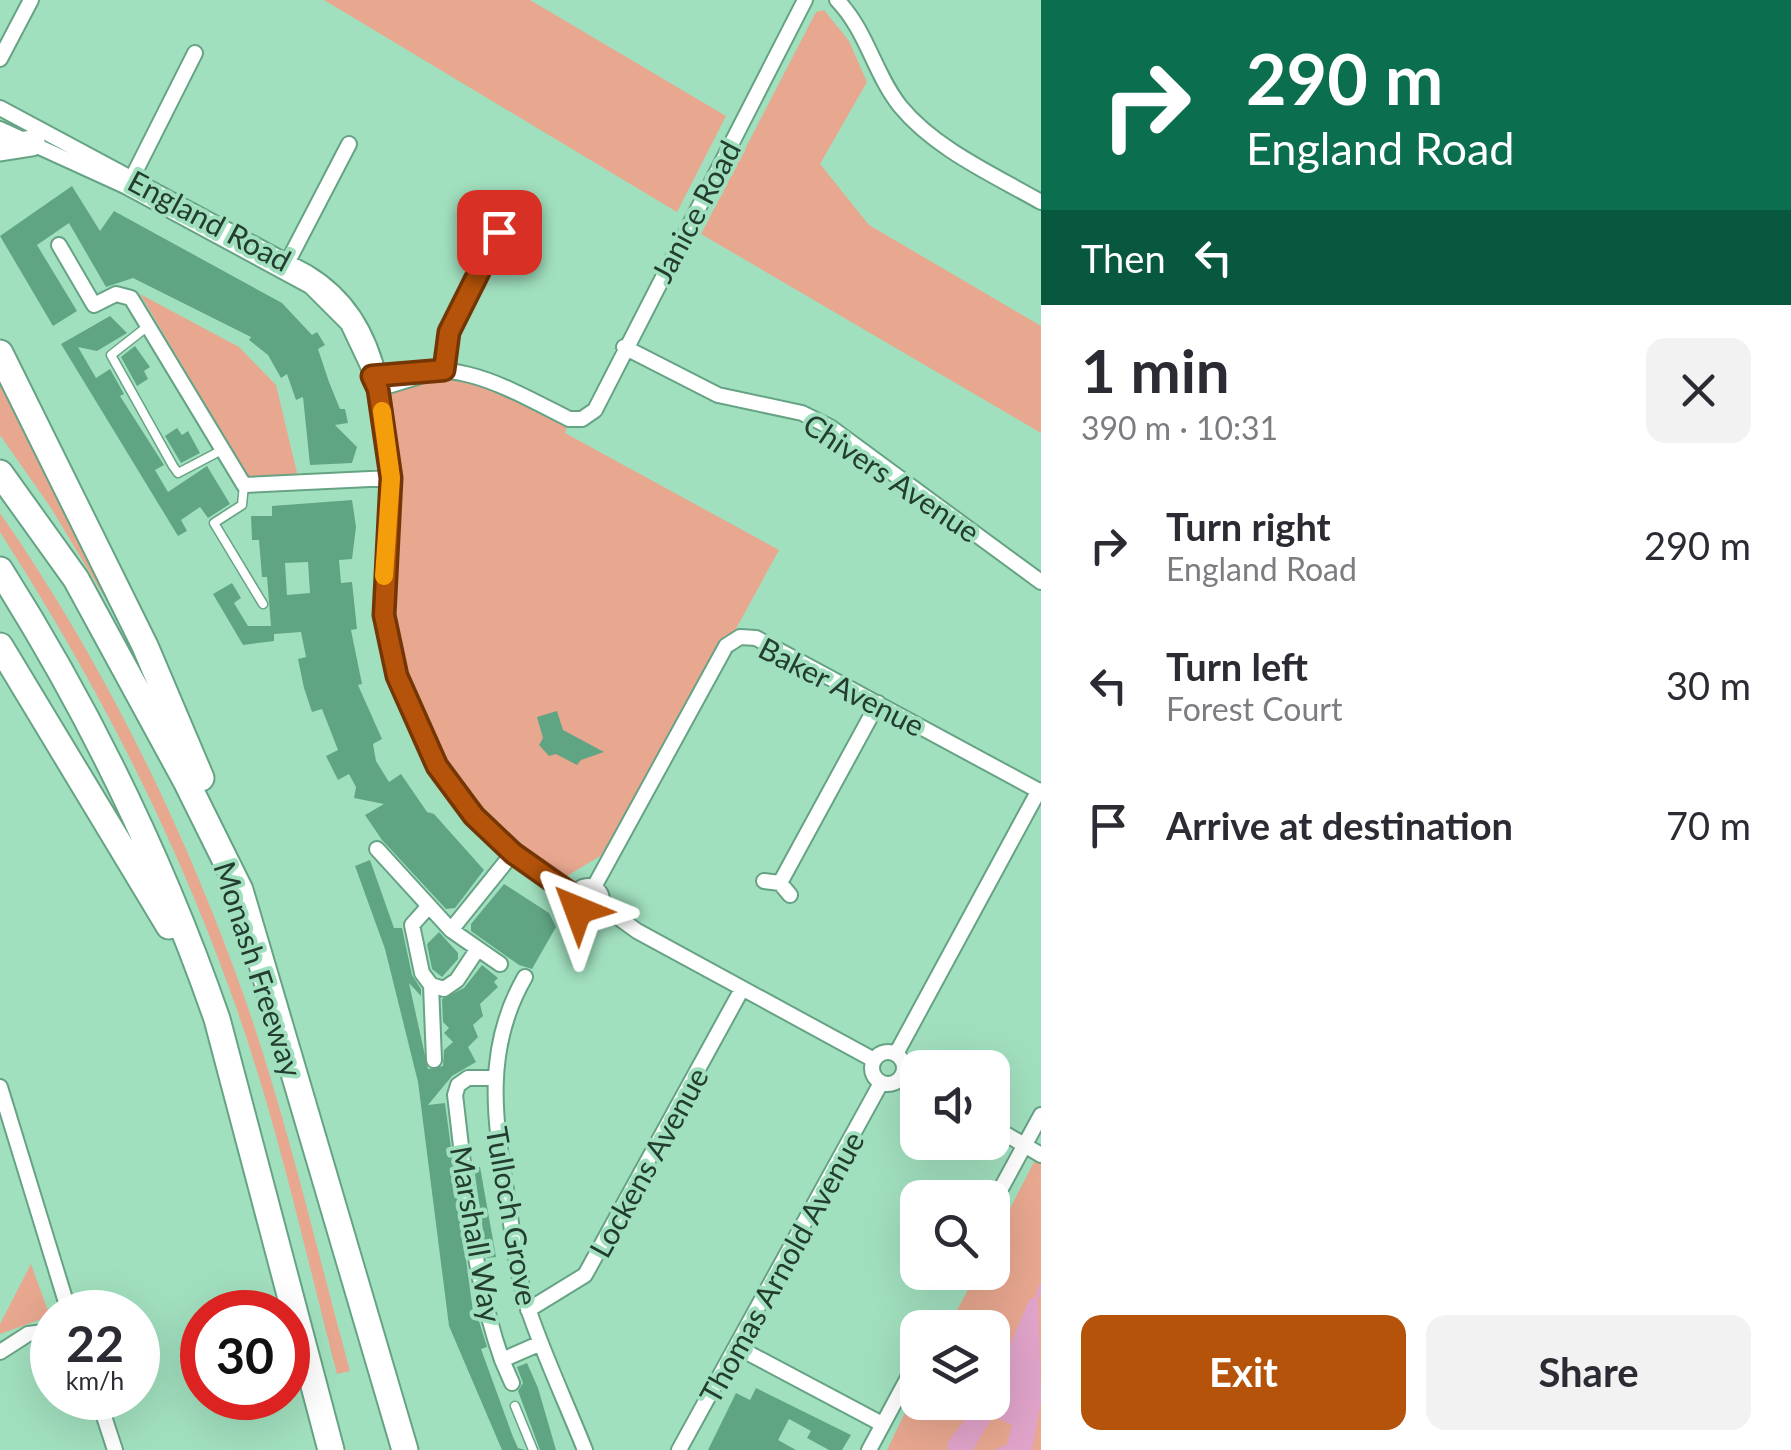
<!DOCTYPE html>
<html lang="en">
<head>
<meta charset="utf-8">
<style>
  :root { --surface:#fff; --page:#f2f2f3; --text:#2b2b33; --muted:#7c7c81; --accent:#b45309 }
  body { margin:0; font-family:Lato,sans-serif; background:var(--page); color:var(--text); height:100vh; display:flex; flex-direction:column; font-size:38px; white-space:nowrap }
  * { box-sizing:border-box; margin:0 }
  p { font-size:32px; color:var(--muted) }
  .icon { flex:none; width:55px; height:55px; fill:none; stroke:currentColor; stroke-width:2; stroke-linecap:round; stroke-linejoin:round }
  .map { position:relative; flex:1; overflow:hidden }
  .side { display:flex; flex-direction:column; background:var(--surface); width:750px }
  .side>* { flex:none }
  .hud { background:#0b6e4f; color:#fff; overflow:hidden }
  .controls { position:absolute; left:900px; top:1050px; display:grid; gap:20px }
  .controls a { display:grid; place-items:center; width:110px; height:110px; border-radius:20px; background:var(--surface); box-shadow:0 10px 40px #0002; font-size:50px }
  .speed { position:absolute; left:30px; top:1290px; display:flex; gap:20px; font-size:50px; font-weight:700; text-align:center }
  .speed>* { display:grid; place-content:center; width:130px; height:130px; border-radius:50%; background:var(--surface); box-shadow:0 10px 40px #0002; line-height:1 }
  .speed small { font-size:25px; font-weight:400 }
  .speed .limit { border:15px solid #d22; background:#fff; color:#111 }
  .pin { position:absolute; display:grid; place-items:center; width:85px; height:85px; color:#fff; margin:-42px; border-radius:20px; box-shadow:0 5px 15px #0006 }
  .me { position:absolute; width:110px; margin:-55px; rotate:316deg; stroke-linejoin:round; filter:drop-shadow(0 0 8px #0008) }
  .turn { display:flex; align-items:center; gap:35px; height:210px; padding:0 40px; font-size:45px }
  .turn .icon { width:130px; height:130px; stroke-width:2.5 }
  .turn b { display:block; font-size:70px; line-height:85px }
  .then { display:flex; align-items:center; height:95px; padding:0 40px; background:#0003; gap:20px; font-size:38px }
  .round { display:grid; place-items:center; flex:none; width:105px; height:105px; border-radius:20px; background:var(--page) }
  .head { display:flex; align-items:center; justify-content:space-between; height:170px; padding:0 40px }
  h1 { font-size:60px; font-weight:700; line-height:75px }
  .cta { display:flex; gap:20px; margin-top:auto; padding:20px 40px }
  .cta a { flex:1; height:115px; border-radius:20px; background:var(--accent); color:#fff; font-size:40px; font-weight:700; line-height:115px; text-align:center }
  .cta a+a { background:var(--page); color:var(--text) }
  ul { padding:0; list-style:none }
  li { display:flex; align-items:center; gap:30px; height:140px; padding:0 40px }
  li div { flex:1 }
  li b { display:block; font-size:38px }
  li em { font-style:normal }
  main { display:flex; flex:1; min-height:0 }
  .map>svg:first-child { display:block }
</style>
</head>
<body>
<main>
<div class="map">
<svg width="1041" height="1450" viewBox="0 0 1041 1450">
  <rect width="100%" height="100%" fill="#a1e0bf"/>
  <path fill="#e8a78f" d="M324 0H530L726 116 677 212Z
    M824 10 849 41 867 82 820 164 869 225 1041 326V433L701 234 816 12Z
    M140 294 239 347 276 385 298 477 249 478Z
    M444 370 569 419 565 433 779 550 617 846 555 883C526 855 453 794 435 764 371 653 383 512 378 389Z
    M0 377 122 626 51 508 0 435Z
    M0 513C103 661 185 829 245 999 287 1120 316 1247 350 1371L337 1374C304 1247 276 1117 231 993 172 829 94 678 0 532Z
    M1041 1148V1450H887L917 1388 918 1402H992V1328L948 1327 977 1273 992 1272 993 1242Z
    M31 1264 50 1316 0 1334V1324Z"/>
  <path fill="#e0a3c9" d="M1038 1295 1041 1401 1032 1450H994L1007 1444 1012 1425 993 1416 973 1450H948L947 1443 978 1403 992 1402 993 1385 1029 1300Z"/>
  <g fill="none" stroke-linecap="round" stroke-linejoin="round">
    <path stroke="#e0a3c9" stroke-width="4" d="M1038 1295 1041 1286"/>
  </g>
  <path fill="#60a583" fill-rule="evenodd" d="M72 186 100 231 114 211 282 303 312 335 317 332 325 345 318 349 329 382 340 409H345L348 423 335 425 357 447 352 463 310 465 303 397 296 400 287 374 281 378 268 355 249 340 251 337 133 278 106 287 69 223 37 245 77 311 53 326 0 236Z
    M110 316 127 333 97 351 78 347 96 378 110 369 124 394 120 396 164 465 155 470 168 492 207 466 230 504 208 518 200 507 181 520 187 531 178 536 61 344Z
    M135 346 150 367 144 371 148 379 137 386 121 357Z
    M177 428 182 435 188 431 200 453 181 463 165 436Z
    M352 500 356 527 352 559 339 560 341 583 352 582 357 629 351 630 362 684 358 685 382 739 373 744 376 761 389 782 401 774 427 812 434 814 484 870 455 908 446 909 382 840 365 815 384 804 354 798 356 787 349 774 338 780 326 756 338 750 322 709 312 712 304 688 298 659 306 657 301 632 274 634V641L243 645 213 594 232 583 241 598 234 603 248 626H271L267 577H262L259 540H252L251 516H272V506ZM308 562 310 593 287 595 285 563Z
    M557 711 563 730 604 752 581 760 577 765 556 754 549 756 539 745 543 738 537 717Z
    M370 860 394 928H402L412 975 421 989V996L409 983 428 1069 443 1066 444 1050 453 1042 444 1033 449 1028 443 1022 442 999 464 988 482 965 498 978 494 982 498 987 480 1004 483 1016 473 1025 478 1037 468 1047 476 1062 452 1076 428 1105 445 1103 474 1319 478 1318 487 1347 481 1349 513 1437 518 1448 525 1450H502L449 1326 418 1082 385 949 355 866Z
    M504 884 549 913 556 927 532 969 519 965 471 931V924Z
    M439 932 458 953V959L442 977 432 969 427 944Z
    M480 1167 496 1257 487 1258 474 1168Z
    M527 1363 538 1388 556 1450H540L518 1391 523 1383 517 1367Z
    M756 1388 851 1435 842 1450H829L807 1438 811 1431 789 1419 778 1440 796 1450H708L736 1393 750 1400Z"/>
  <g fill="none" stroke-linecap="round" stroke-linejoin="round">
    <g stroke="#66a384" stroke-width="11">
      <path id="service" d="M148 326 111 355 173 466 178 473 222 450
        M244 485 242 505 214 523 263 604
        M515 1406 533 1450"/>
    </g>
    <g stroke="#66a384" stroke-width="18">
      <path id="minor" d="M837 0C867 31 874 73 900 106 935 149 994 175 1041 202
        M0 59 31 0
        M0 108 308 273C438 351 360 555 397 677 427 776 492 838 574 896
        M0 129 127 187 310 286 348 324 374 379
        M128 186 195 53
        M59 245 94 305 116 294 131 298 244 485 391 478
        M285 267 349 144
        M624 347 718 395 802 413 830 427 1041 582
        M444 370 449 332 499 232
        M372 375C461 359 492 380 569 419H582L595 410 805 0
        M378 389 424 375
        M377 849 451 930 500 964
        M764 881 780 883
        M574 900a14 14 0 1 1 28 0a14 14 0 1 1-28 0Z
        M594 887 726 646 740 637 756 638 1041 792
        M790 895 780 883 878 703
        M601 905 637 931 874 1060
        M428 907 412 925 422 973 431 985 434 1060
        M451 930 513 853
        M525 977C481 1053 496 1127 509 1209 514 1244 518 1281 530 1314 546 1360 567 1405 585 1450
        M431 985 444 989 457 980 477 950
        M872 1068a16 16 0 1 1 32 0a16 16 0 1 1-32 0Z
        M896 1054 1039 790
        M493 1078H468L458 1085 455 1095C466 1184 472 1275 502 1360L541 1343
        M0 1087 69 1312
        M992 1126 1041 1155
        M992 1205 1041 1115
        M957 1273V1272
        M528 1310 585 1275 742 989
        M737 1347 882 1424
        M0 1352 28 1334 52 1331
        M502 1360 512 1383
        M98 1398 115 1450
        M679 1450 881 1083
        M869 1450 918 1359"/>
    </g>
    <g stroke="#66a384" stroke-width="29">
      <path id="motorway" d="M0 148 32 143
        M0 353 145 646 201 778
        M0 473 76 579 186 781 240 890 405 1450
        M0 570C90 712 162 861 217 1019L331 1450
        M0 646 169 926"/>
    </g>
    <use href="#service" stroke="#fff" stroke-width="8"/>
    <use href="#minor" stroke="#fff" stroke-width="14"/>
    <use href="#motorway" stroke="#fff" stroke-width="25"/>
  </g>
  <g fill="none" stroke-linecap="round" stroke-linejoin="round">
    <g stroke="#753606" stroke-width="25">
      <path id="route" d="M499 232 449 332 444 370 372 376 378 389 391 478 384 615 397 676 437 766 474 816 513 853 574 896 578 910"/>
    </g>
    <use href="#route" stroke="#b45309" stroke-width="18"/>
    <path stroke="#f59e0b" stroke-width="18" d="M382 411 391 478 384 576"/>
  </g>
  <g text-anchor="middle" dominant-baseline="central" stroke-width="8" stroke-linejoin="round" paint-order="stroke">
    <g font-size="30" fill="#233d30" stroke="#a1e0bf">
      <text transform="translate(695 211) rotate(-62)">Janice Road</text>
      <text transform="translate(210 220) rotate(28)">England Road</text>
      <text transform="translate(892 477) rotate(34)">Chivers Avenue</text>
      <text transform="translate(842 686) rotate(27)">Baker Avenue</text>
      <text transform="translate(259 969) rotate(72)">Monash Freeway</text>
      <text transform="translate(648 1162) rotate(-61)">Lockens Avenue</text>
      <text transform="translate(513 1216) rotate(80)">Tulloch Grove</text>
      <text transform="translate(477 1234) rotate(80)">Marshall Way</text>
      <text transform="translate(781 1267) rotate(-61)">Thomas Arnold Avenue</text>
    </g>
  </g>
</svg>
<div class="controls">
<a><svg class="icon" aria-label="sound" viewBox="0 0 24 24"><path d="M4 9h4l5-4v14l-5-4H4zM17 9q2 3 0 6"/></svg></a>
<a><svg class="icon" aria-label="search" viewBox="0 0 24 24"><circle cx="10" cy="10" r="6"/><path d="M15 15l6 6"/></svg></a>
<a><svg class="icon" aria-label="layers" viewBox="0 0 24 24"><path d="M12 4l9 5-9 5-9-5zM3 14l9 5 9-5"/></svg></a>
</div>
<div class="speed"><div>22<small>km/h</small></div><div class="limit">30</div></div>
<div class="pin" style="left:499px;top:232px;background:#d93025"><svg class="icon" aria-label="arrive" viewBox="0 0 24 24"><path d="M6 21V4h12l-3 4 3 4H6"/></svg></div>
<svg class="me" style="left:578px;top:910px" viewBox="-20 -20 40 40"><path d="M0-17L14 15 0 8-14 15z" fill="#b45309" stroke="#fff" stroke-width="4"/></svg>
</div>
<section class="side">
<div class="hud">
<div class="turn"><svg class="icon" aria-label="right" viewBox="0 0 24 24"><path d="M7 20v-9h11M14 6l5 5-5 5"/></svg><div><b>290 m</b>England Road</div></div>
<div class="then">Then<svg class="icon" aria-label="left" viewBox="0 0 24 24"><path d="M17 20v-9H6M10 6l-5 5 5 5"/></svg></div>
</div>
<div class="head"><div><h1>1 min</h1><p>390 m · 10:31</p></div><a class="round"><svg class="icon" aria-label="close" viewBox="0 0 24 24"><path d="M6 6l12 12M18 6L6 18"/></svg></a></div>
<ul>
<li><svg class="icon" aria-label="right" viewBox="0 0 24 24"><path d="M7 20v-9h11M14 6l5 5-5 5"/></svg><div><b>Turn right</b><p>England Road</p></div><em>290 m</em></li>
<li><svg class="icon" aria-label="left" viewBox="0 0 24 24"><path d="M17 20v-9H6M10 6l-5 5 5 5"/></svg><div><b>Turn left</b><p>Forest Court</p></div><em>30 m</em></li>
<li><svg class="icon" aria-label="arrive" viewBox="0 0 24 24"><path d="M6 21V4h12l-3 4 3 4H6"/></svg><div><b>Arrive at destination</b></div><em>70 m</em></li>
</ul>
<div class="cta"><a>Exit</a><a>Share</a></div>
</section>
</main>
</body>
</html>
